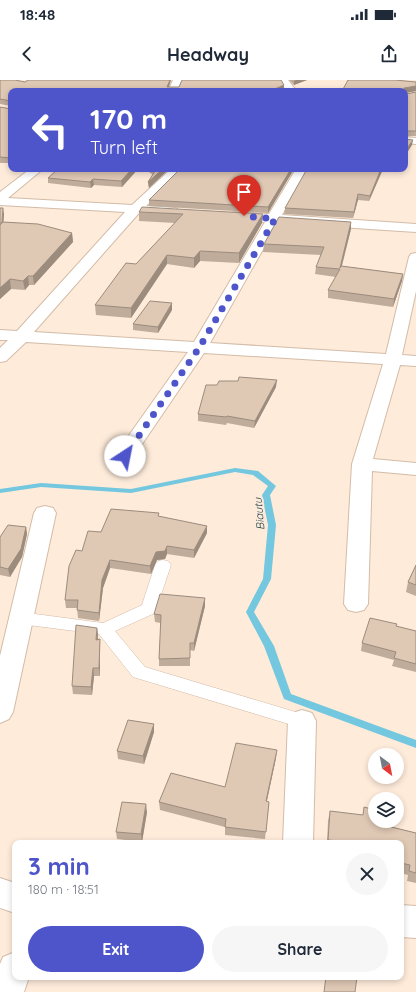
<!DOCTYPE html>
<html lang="en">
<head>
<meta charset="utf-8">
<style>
  :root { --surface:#fff; --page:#f6f6f7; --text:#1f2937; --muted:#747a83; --accent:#4e55cb }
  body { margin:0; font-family:Quicksand,sans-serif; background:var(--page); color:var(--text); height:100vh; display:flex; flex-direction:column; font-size:15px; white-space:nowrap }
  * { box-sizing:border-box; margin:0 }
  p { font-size:13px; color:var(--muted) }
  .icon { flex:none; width:22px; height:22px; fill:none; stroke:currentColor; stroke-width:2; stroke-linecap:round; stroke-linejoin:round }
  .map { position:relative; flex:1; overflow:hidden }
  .side { position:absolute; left:12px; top:760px; width:392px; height:140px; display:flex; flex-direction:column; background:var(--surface); border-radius:8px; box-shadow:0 2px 6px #0003 }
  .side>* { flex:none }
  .banner { position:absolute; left:8px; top:8px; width:400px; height:84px; border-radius:8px; box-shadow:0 2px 6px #0003; background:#4e55cb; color:#fff; overflow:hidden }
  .needle { width:26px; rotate:148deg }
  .controls { position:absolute; left:368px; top:668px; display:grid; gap:8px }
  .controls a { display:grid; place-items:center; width:36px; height:36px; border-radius:50%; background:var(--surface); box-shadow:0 2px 6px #0003; font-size:20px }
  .pin { position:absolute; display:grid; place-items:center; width:34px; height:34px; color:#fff; margin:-41px -17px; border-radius:50% 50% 50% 0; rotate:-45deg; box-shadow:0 0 4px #0007 }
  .pin .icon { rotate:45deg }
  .me { position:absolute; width:44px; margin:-22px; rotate:34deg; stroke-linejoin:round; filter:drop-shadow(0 0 3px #0008) }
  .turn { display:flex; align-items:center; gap:14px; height:84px; padding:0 16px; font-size:18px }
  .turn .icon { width:52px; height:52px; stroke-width:2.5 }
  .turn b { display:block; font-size:28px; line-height:34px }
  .round { display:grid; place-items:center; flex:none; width:42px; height:42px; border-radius:21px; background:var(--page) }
  .summary { display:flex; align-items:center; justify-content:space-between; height:68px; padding:0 16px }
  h1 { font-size:24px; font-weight:700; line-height:30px; color:var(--accent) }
  .action { display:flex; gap:8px; margin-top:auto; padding:8px 16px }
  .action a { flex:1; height:46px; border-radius:24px; background:var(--accent); color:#fff; font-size:16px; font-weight:700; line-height:46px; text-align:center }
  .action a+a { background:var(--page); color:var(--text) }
  .status { display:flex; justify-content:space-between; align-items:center; height:28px; padding:0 20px; background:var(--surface); direction:ltr }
  .status svg { height:11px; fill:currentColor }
  header { display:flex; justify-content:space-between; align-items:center; height:52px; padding:0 16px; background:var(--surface); font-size:18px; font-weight:700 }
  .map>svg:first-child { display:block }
</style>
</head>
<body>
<div class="status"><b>18:48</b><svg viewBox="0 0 49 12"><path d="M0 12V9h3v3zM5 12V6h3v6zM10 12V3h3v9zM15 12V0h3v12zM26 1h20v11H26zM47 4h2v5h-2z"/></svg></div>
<header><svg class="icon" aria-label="back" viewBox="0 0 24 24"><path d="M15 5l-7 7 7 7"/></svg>Headway<svg class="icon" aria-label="share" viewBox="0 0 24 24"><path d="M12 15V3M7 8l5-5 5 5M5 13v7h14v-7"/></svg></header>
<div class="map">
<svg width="416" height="912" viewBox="0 0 416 912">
  <rect width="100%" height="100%" fill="#feebda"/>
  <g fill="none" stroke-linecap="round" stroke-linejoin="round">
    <path fill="#73c7de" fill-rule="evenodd" d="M235 388 258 391 276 406 270 415 276 445 271 499 254 532 274 566 291 614 416 660V668L284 619 264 566 246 532 263 499 268 445 262 415 268 406 253 395 235 392 131 413 41 407 0 413V409L41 403 131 409Z"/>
    <g stroke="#d3bca8" stroke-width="1">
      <path id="lane" d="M290 7 301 10 302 11 288 10 287 9Z
        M163 480 168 481 171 485 155 533 115 551 145 587 309 636 311 641 309 646 302 648 133 597 99 554 20 544 14 542 12 538 14 534 20 532 103 543 142 525 155 485 158 481Z"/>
    </g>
    <g stroke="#d3bca8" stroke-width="2">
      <path id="street" d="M173 0H183L178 11H168Z
        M278 0H288L295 9 293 11H287Z
        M405 57 416 58V64L405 63Z
        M30 89H43L8 118 132 125 171 89H184L146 126 176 128 178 131 176 134 139 133 34 252 194 262 265 142 234 140 229 139 227 136 229 133 234 132 269 134 296 89H308L282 135 416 144V152L278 143 210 263 386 274 409 177 411 174 416 173V211L402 275 416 276V286L400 285 373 379 416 383V395L372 391 368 524 364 530 356 532 348 530 344 524 352 384 383 284 204 273 132 379 125 381 118 379 115 375 188 272 26 262 6 281 0 282V268L8 260H0V250L17 251 125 132 0 125V112Z
        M45 426 53 428 56 433 13 632 9 639 0 643V576L34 433 37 428Z
        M302 630 312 633 316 641 313 763H283L288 641 292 633Z
        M0 798 15 803V833L0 828Z
        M401 825 416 826V858L401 857Z
        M15 872V897H29L24 912H0V884L3 877Z"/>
    </g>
    <use href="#lane" fill="#fff" fill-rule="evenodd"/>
    <use href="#street" fill="#fff" fill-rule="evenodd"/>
  </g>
  <path fill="#c0ac9b" d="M0 0 25 2 28 0H171L169 7 284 10 281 11H11V26L0 24Z
    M289 0H307L294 5Z
    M416 2V11L405 13 406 14 416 12V56H405V11Z
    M0 27 11 29V83H0Z
    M58 89H138L122 107 94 105 91 108 48 103V98Z
    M145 89H169L149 108 148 102 153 95Z
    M294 89 268 133 149 126V120Z
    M383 89 369 121 358 120 353 138 284 134 285 128Z
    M0 128 4 134 3 142 72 153 73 162 34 205H29L25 210 11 209 0 219Z
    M139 132 263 134 262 143 239 183 200 181 194 188 167 184 131 238 96 235 95 225 136 184 175 143 139 141Z
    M351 142V149L342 186 403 194 402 201 393 227 328 218V210L336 197 315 194 316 187 321 175 263 172 264 164Z
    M172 230 158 253 133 250V244Z
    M276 307 254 348 227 343 226 345 198 341V334Z
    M159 437 207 446V453L194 478 167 474 165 479 157 480 151 494 110 488 103 508 99 541 78 538 77 528H66L65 520 82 471 101 452Z
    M26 447 27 454 22 477 10 497 0 495V457Z
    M416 485V516L406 512 408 502Z
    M205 518V526L194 571 190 570V586H159V579L161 543 155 542 154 534Z
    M396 546 416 551V592L392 586 394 580 361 571 362 563Z
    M97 548 98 555V559H100V596H94L92 615 73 614 72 606Z
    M154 644V652L144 684 118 679 117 671Z
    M276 678 267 721 269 722 265 759 225 755V747L160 730 159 722 225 707Z
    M330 731 416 753V803L407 801 408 795 401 793V763H327L328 741Z
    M147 732 142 762 117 759 116 752Z"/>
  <path fill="#9c8c7e" d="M170 0H171L167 11V7Z
    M296 0H307L294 5V1Z
    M284 5V10L281 11H270Z
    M416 6V11L405 13 404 8Z
    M413 60 412 65 405 76V71Z
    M132 89H138L122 107 121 101Z
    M163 89H169L149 108 148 102Z
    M291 89H294L268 133V127Z
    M381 89H383L369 121 370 116Z
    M93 99 94 105 91 108 90 102Z
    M358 114V120L353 138 354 132Z
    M3 128 4 134 3 150 2 143Z
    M263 134 262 143 239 183V173Z
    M351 142V149L339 196 340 188Z
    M72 153 73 162 34 205 33 196Z
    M200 171V181L194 188V178Z
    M167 175V184L131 238V228Z
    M403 194 402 201 393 227 394 219Z
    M28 196 29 205 25 210 23 201Z
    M10 199 11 209 0 219V208Z
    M172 223V230L158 253V247Z
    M277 300 276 307 254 348 255 341Z
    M207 446V453L194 478V470Z
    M26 447 27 454 22 477 10 497 8 489Z
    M167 466V474L165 479 157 480 151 494 150 486 156 472Z
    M110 480V488L103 508 99 541V533L102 500Z
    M205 518V526L194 571V563Z
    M97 548 98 555 97 567 96 560Z
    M100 559V596L99 588Z
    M93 588 94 596 92 615 91 607Z
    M154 644V652L144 684 143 676Z
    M277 670 276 678 265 729 266 721Z
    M146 724 147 732 142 762 141 754Z"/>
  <path fill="#dfc8b4" stroke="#9c8c7e" d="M0 0H15L25 2 28 0H170L167 7H179L182 0H281L284 5 270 11H11V21L0 19Z
    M348 0H395L416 2V6L404 8 405 11H342Z
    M405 11 406 14 416 12V51H405Z
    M0 27 11 29V78L0 77Z
    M405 59 413 60 405 71Z
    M58 89H132L121 101 93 99 90 102 48 98Z
    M152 89H163L148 102 155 91Z
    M180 89H291L268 127 149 120Z
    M307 89H381L370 116 358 114 354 132 285 128Z
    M142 127 263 134 239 173 200 171 194 178 167 175 131 228 95 225 126 183 136 184 183 134 139 132Z
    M0 128H3L2 143H0Z
    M279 137 351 142 340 188 341 186 403 194 394 219 328 210 340 189 316 187 324 167 264 164Z
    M3 142 38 144 72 153 33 196H28L23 201 10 199 0 208V145Z
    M150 221 172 223 158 247 133 244Z
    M239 297 277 300 255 341 227 336 226 337 198 334 206 305H217L219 301H238Z
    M111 429 159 433 158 436 207 446 194 470 167 466 165 471 156 472 150 486 110 480 102 500 99 533 77 530 78 520H65L69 486 76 470 82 471 88 451 101 452Z
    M8 445 26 447 21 469 8 489 0 487V457Z
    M416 485V505L408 502Z
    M160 514 205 518 194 563H190V578L159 579 161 535 154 534Z
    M370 538 397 544 396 546 416 551V584L394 578 396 572 362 563Z
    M76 545 97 548 96 560 100 559 99 588H93L91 607 72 606Z
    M128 640 154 644 143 676 117 671Z
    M236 663 277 670 266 721 269 722 266 752 225 747 226 739 159 722 171 693 225 707Z
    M122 722 146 724 141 754 116 752Z
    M364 727 375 730V741H392L391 747 416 753V793L409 791 410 785 401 783V763H357L328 760 330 731 363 735Z
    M326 897H357L355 912H324Z"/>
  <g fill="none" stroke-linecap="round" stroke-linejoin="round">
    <path stroke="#4e55cb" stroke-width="7" stroke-dasharray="0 12.6" d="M125 376 199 268 275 139 244 136"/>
  </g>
  <g text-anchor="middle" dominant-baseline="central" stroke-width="4" stroke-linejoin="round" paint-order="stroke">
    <g font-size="11" font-style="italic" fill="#123a44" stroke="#feebda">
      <text transform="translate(259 434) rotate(-95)">Biautu</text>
    </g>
  </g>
</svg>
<div class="controls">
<a><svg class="needle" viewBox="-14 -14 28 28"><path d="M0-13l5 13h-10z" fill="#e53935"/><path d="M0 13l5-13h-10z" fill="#747a83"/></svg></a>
<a><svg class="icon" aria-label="layers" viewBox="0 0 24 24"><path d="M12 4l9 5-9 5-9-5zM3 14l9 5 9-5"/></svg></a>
</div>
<div class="pin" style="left:244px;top:136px;background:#d93025"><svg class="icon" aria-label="arrive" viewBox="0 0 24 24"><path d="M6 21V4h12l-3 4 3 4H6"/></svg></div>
<svg class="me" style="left:125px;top:376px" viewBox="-20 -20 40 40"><circle r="19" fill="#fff"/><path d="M0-13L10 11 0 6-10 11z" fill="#4e55cb"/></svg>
<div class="banner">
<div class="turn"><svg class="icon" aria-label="left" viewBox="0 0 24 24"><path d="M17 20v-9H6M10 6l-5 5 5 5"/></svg><div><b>170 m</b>Turn left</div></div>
</div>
<section class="side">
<div class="summary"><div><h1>3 min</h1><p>180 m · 18:51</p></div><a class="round"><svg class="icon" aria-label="close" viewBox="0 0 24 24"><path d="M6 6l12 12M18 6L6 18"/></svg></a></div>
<div class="action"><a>Exit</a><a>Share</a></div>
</section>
</div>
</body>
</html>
